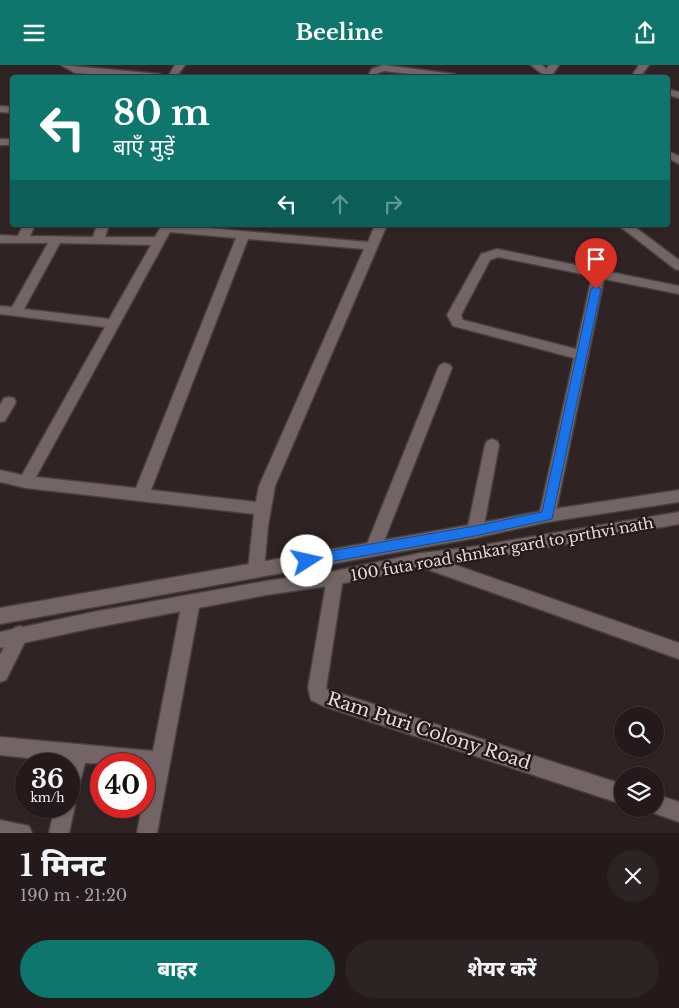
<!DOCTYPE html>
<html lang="hi">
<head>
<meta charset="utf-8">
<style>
  :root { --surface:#241a1b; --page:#2c2324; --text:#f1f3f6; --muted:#a3a1a3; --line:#41383a; --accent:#0f766e }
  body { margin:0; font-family:"Libre Baskerville","Noto Sans Devanagari",serif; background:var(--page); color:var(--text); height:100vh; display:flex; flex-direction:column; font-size:19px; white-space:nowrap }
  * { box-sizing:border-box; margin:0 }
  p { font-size:16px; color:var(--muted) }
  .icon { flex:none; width:28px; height:28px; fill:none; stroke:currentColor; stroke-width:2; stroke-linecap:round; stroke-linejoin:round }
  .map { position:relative; height:768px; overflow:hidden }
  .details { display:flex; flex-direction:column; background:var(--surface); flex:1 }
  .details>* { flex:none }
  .banner { position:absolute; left:10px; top:10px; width:660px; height:152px; border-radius:5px; box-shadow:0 1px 4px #0004,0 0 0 1px var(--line); background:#0f766e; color:#fff; overflow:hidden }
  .buttons { position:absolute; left:614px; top:642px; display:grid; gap:10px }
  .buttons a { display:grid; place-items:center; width:50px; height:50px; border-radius:50%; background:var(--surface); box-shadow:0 1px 4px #0004,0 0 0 1px var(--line); font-size:25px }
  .speed { position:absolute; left:15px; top:688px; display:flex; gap:10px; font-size:25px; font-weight:700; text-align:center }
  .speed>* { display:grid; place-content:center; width:65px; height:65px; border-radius:50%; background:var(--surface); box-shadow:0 1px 4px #0004,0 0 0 1px var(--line); line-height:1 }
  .speed small { font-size:12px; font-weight:400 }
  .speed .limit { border:8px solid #d22; background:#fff; color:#111 }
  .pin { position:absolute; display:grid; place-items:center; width:42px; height:42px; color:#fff; margin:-51px -21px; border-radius:50% 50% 50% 0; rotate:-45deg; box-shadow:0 0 5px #0007 }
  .pin .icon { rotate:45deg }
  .me { position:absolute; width:55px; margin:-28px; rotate:80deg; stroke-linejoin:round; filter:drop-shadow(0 0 4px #0008) }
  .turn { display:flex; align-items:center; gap:18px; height:105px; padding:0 20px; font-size:22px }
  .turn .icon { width:65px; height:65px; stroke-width:2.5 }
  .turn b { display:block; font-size:35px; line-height:42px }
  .lanes { display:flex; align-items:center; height:48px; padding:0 20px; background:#0003; justify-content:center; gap:25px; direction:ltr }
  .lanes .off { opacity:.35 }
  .round { display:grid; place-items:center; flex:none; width:52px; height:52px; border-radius:26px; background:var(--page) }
  .head { display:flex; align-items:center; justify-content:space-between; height:85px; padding:0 20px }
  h1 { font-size:30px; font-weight:800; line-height:38px }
  .action { display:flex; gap:10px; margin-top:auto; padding:10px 20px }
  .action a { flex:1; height:58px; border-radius:30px; background:var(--accent); color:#fff; font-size:20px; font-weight:800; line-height:58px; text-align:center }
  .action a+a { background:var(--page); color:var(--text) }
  header { display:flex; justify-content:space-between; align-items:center; height:65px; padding:0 20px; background:var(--accent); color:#fff; font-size:22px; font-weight:800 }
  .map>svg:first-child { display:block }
</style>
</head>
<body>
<header><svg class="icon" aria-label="menu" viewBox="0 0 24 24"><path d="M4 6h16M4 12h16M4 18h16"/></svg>Beeline<svg class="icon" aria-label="share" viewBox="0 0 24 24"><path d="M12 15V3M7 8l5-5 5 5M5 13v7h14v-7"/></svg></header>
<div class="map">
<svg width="679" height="768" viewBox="0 0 679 768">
  <rect width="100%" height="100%" fill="#302324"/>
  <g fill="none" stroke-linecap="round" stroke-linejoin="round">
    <g stroke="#483f3f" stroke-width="3">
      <path id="street" d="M61 0 160 9 165 12H131L75 8Z
        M175 0H185L176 12H168Z
        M383 0 454 9 459 12H435L384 6 378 8 375 12H367L372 4Z
        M549 0H559L551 12H545L543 10Z
        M639 0H649L640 12H631Z
        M668 24 679 27V33L668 30Z
        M0 41 12 42V48L0 47Z
        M0 74H12V80H0Z
        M23 160H35L30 171 93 172 97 160H109L105 172H155L162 160H174L368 177 375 160H387L275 421 268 461 264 505 262 510 256 512 250 510 248 505 254 449 26 423 0 417V405L22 410 105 262 0 249V241L12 242 48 178H0V170L18 171ZM170 167 236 173 136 423 36 412ZM248 174 364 184 259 421 256 437 151 425ZM60 178 151 180 109 254 24 244Z
        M618 160H632L679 195V205L675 204Z
        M497 184 679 221V229L604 214 555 451 553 456 547 457 541 456 539 451 574 293 453 261 447 250 481 189ZM498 192 592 211 576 284 463 255 461 250 490 195Z
        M445 298 450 300 452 303 381 484 379 489 373 491 367 489 365 484 438 303 440 300Z
        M9 332 14 333 16 337 5 356 0 357V340L4 333Z
        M492 374 497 376 499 380 483 466 481 471 475 473 469 471 467 466 485 380 487 376Z
        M421 488 679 578V594L415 500 413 495 415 490Z
        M335 506 341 508 343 513 326 624 622 719V739L323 641 311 635 308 623 327 513 329 508Z
        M191 530 197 532 200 537 157 768H137L142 741H144L149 705 144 704V699L85 698 76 732 72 734 75 741 69 768H49L55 741H69V699H65V697L0 690V672L153 686 182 537 185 532Z
        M20 561 26 563 29 569 6 615 0 617V590L14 563Z
        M655 729 679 737V757L648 746 647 744H655Z
        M0 755 29 761 32 768H0Z"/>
    </g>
    <g stroke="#483f3f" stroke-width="3">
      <path id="secondary" d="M531 0H542L556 12H546Z
        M668 86 679 91V99L668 93Z
        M679 425V437L547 457 475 473 0 559V543L475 459 547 445Z
        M679 447V459L471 496 421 502 335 520 266 530 93 563 0 583V567L93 547 266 516 335 506 421 488 471 482Z"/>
    </g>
    <use href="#street" fill="#736566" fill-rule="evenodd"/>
    <use href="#secondary" fill="#736566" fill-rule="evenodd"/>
  </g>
  <path fill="#1a73e8" stroke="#114b97" d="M596 221 601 224 552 454 475 471 307 501 302 499 300 496 302 492 307 490 475 461 542 447 591 224Z"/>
  <g text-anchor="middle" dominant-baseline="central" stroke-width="5" stroke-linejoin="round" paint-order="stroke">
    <g font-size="15" fill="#e4dcdc" stroke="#261a1b">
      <text transform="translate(502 484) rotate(-10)">100 futa road shnkar gard to prthvi nath</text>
    </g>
    <g font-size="18" fill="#e4dcdc" stroke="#261a1b">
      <text transform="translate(429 666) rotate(18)">Ram Puri Colony Road</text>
    </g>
  </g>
</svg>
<div class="buttons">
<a><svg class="icon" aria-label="search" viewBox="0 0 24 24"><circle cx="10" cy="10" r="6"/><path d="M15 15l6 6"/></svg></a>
<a><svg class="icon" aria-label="layers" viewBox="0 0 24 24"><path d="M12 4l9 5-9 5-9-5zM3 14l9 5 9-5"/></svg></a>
</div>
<div class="speed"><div>36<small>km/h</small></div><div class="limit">40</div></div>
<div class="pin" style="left:596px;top:224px;background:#d93025"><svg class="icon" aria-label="arrive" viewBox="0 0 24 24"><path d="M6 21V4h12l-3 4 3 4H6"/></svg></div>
<svg class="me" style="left:307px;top:496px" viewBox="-20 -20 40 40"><circle r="19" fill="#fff"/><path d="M0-13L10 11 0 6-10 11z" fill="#1a73e8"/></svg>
<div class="banner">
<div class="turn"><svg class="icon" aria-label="left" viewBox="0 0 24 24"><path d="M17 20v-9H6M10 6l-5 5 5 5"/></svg><div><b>80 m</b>बाएँ मुड़ें</div></div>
<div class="lanes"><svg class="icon" aria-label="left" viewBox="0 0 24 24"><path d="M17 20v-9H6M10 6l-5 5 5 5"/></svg><svg class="icon off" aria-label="ahead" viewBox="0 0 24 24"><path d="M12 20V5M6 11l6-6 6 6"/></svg><svg class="icon off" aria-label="right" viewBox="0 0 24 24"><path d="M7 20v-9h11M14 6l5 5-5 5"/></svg></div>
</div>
</div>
<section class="details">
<div class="head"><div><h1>1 मिनट</h1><p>190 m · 21:20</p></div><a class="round"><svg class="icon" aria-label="close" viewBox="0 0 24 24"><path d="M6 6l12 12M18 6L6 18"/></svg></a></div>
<div class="action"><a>बाहर</a><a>शेयर करें</a></div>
</section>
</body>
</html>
